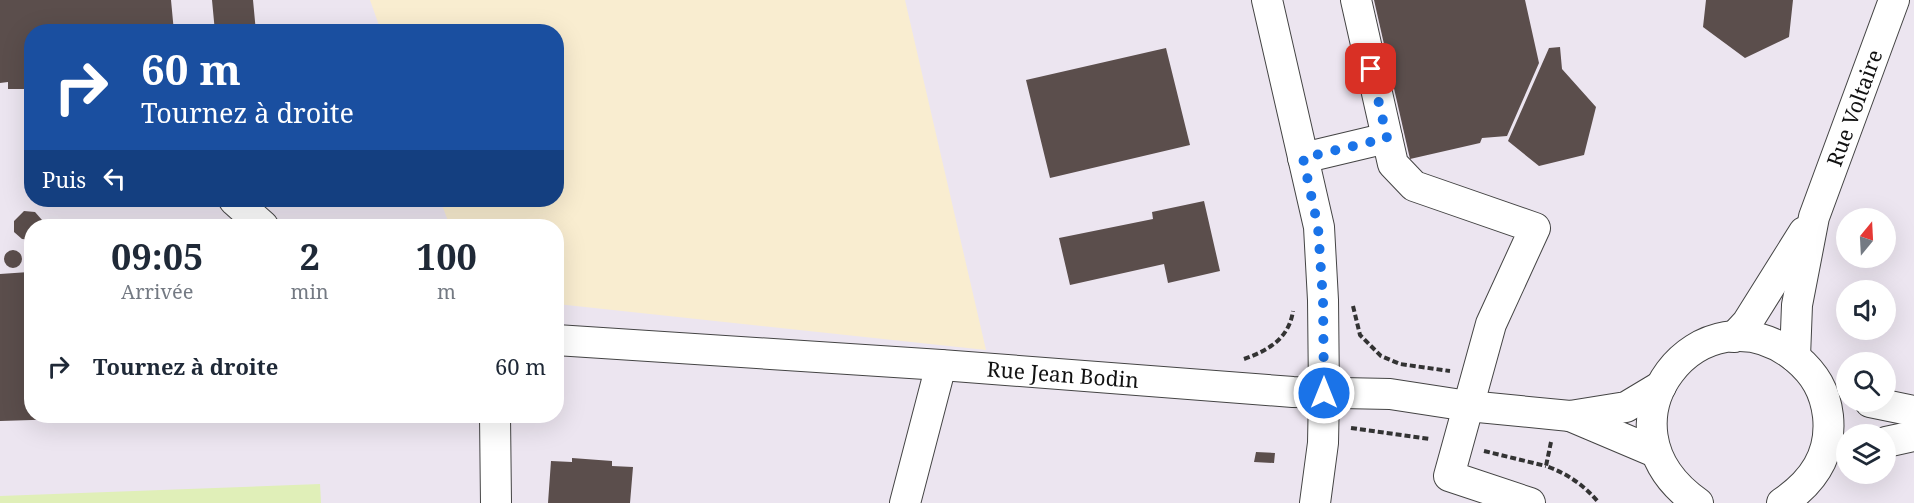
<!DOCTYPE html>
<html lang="fr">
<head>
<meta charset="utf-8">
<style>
  :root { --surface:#fff; --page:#f6f6f7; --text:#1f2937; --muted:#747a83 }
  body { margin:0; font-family:"Noto Serif",serif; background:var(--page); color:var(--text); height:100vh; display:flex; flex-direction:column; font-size:22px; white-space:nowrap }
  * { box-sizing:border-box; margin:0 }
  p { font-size:20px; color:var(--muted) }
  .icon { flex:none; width:33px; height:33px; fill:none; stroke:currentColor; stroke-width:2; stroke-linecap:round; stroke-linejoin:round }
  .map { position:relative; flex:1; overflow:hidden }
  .panel { position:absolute; left:24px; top:219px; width:540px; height:204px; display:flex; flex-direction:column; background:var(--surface); border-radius:24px; box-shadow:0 6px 24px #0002 }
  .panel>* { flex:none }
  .guide { position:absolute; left:24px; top:24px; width:540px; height:183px; border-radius:24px; box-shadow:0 6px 24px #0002; background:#1a4fa0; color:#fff; overflow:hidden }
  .needle { width:39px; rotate:18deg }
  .controls { position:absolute; left:1836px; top:208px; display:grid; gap:12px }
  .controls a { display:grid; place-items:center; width:60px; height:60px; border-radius:50%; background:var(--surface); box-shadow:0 6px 24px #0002; font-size:30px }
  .pin { position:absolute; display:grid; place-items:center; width:51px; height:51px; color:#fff; margin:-26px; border-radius:12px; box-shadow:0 3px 9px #0006 }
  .me { position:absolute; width:66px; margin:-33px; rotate:0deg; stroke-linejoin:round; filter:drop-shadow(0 0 4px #0008) }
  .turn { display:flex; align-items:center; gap:21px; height:126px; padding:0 18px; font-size:27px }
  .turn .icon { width:78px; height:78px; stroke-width:2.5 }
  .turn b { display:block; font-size:42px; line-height:51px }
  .then { display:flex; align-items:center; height:57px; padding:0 18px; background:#0003; gap:12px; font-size:22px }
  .eta { display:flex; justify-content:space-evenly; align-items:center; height:102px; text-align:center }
  .eta b { font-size:36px; font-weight:700; line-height:42px }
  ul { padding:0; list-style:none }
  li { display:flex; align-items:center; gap:18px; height:90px; padding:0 18px }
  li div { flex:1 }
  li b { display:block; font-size:22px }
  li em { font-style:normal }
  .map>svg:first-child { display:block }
</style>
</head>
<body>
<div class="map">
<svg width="1914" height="503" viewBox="0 0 1914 503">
  <rect width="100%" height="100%" fill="#fffbf4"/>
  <path fill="#ece5f0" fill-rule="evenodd" d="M0 0H1914V503H0ZM32 32H556V200H32ZM1846 219H1886V258H1846ZM32 226H556V416H32ZM1846 291H1886V330H1846ZM1846 363H1886V402H1846ZM1846 435H1886V474H1846Z"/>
  <path fill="#f9edd0" d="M370 0H905L986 350 557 304 556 226H450L440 200H556V32L381 31Z"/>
  <path fill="#e0efb8" d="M320 484 321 503H0V496Z"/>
  <path fill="#5b4e4c" d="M0 0H171L174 32H32V81H27V89H8V82L0 83Z
    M212 0H253L256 32H215Z
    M1374 0H1525L1539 63 1507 136 1482 138 1480 143 1410 159Z
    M1706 0H1793L1789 37 1745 58 1703 27Z
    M1560 47 1562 69 1596 107 1584 155 1539 166 1508 141 1549 48Z
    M1166 48 1190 145 1050 178 1026 80Z
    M1204 201 1220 271 1168 283 1164 264 1070 285 1059 238 1153 219 1152 212Z
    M24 211 35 212 42 220 43 226H32V240L22 239 14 232V221Z
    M32 242V416H96V418L0 421V274L29 272 27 243Z
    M4 259a9 9 0 1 1 18 0a9 9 0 1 1-18 0Z
    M1256 452 1275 453 1274 463 1254 462Z
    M572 458 612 461V466L633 467 630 503H548L551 461 572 462Z"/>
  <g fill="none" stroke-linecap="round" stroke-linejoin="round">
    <g stroke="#444" stroke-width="32">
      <g id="minor">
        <path d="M1267 0 1319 227 1323 300 1324 393 1323 443 1315 503"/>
        <path d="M1356 0 1393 164 1414 186 1535 228 1491 324 1449 476 1530 503"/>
        <path d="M1303 158 1387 138"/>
        <path d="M234 200 263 226"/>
        <path d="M1734 337 1747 323 1804 232"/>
        <path id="s1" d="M556 340 941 365 1293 392 1390 394 1468 406 1570 416 1626 407 1661 386"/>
        <path id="s2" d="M1795 357 1797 305 1814 217 1894 0"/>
        <path d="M1870 402 1914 411"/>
        <path d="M495 416 496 503"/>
        <path d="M1570 416 1655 452"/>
        <path d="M1886 442 1914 436"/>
        <path d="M905 503 941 365"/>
        <path d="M1698 503C1585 424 1703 281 1796 358 1815 374 1825 391 1828 416 1832 455 1813 482 1782 503"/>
      </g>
    </g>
    <path stroke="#333" stroke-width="4" stroke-dasharray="6 3" stroke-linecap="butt" d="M1353 306 1360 335 1381 356 1400 364 1450 371
      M1244 359C1267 351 1289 339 1293 311
      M1351 428 1430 439
      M1551 442 1546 466C1568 474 1584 485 1599 503
      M1484 451 1546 466"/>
    <use href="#minor" stroke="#fff" stroke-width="30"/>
  </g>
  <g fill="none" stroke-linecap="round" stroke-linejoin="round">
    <path stroke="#1a73e8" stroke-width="10" stroke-dasharray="0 18" d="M1324 393 1323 300 1318 227 1303 158 1387 138 1371 69"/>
  </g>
  <g text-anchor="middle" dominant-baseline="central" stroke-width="6" stroke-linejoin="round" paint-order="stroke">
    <g font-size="21" fill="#111" stroke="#fff">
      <text stroke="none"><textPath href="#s2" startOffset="258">Rue Voltaire</textPath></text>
      <text stroke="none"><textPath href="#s1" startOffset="508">Rue Jean Bodin</textPath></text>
    </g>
  </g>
</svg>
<div class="controls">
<a><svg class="needle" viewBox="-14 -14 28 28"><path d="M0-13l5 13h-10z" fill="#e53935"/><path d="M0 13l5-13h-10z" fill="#747a83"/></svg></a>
<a><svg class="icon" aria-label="sound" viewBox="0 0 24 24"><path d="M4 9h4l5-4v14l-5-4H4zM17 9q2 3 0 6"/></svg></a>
<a><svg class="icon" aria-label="search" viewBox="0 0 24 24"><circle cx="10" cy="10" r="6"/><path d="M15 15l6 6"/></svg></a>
<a><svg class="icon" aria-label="layers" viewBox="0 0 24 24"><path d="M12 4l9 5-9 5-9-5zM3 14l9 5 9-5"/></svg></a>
</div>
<div class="pin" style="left:1371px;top:69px;background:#d93025"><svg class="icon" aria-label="arrive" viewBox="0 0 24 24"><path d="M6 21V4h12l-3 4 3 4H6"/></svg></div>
<svg class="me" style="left:1324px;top:393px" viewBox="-20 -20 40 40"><circle r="17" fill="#1a73e8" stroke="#fff" stroke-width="3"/><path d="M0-11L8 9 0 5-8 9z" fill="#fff"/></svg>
<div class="guide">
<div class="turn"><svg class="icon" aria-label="right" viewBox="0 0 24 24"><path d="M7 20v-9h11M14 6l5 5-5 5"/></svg><div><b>60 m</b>Tournez à droite</div></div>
<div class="then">Puis<svg class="icon" aria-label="left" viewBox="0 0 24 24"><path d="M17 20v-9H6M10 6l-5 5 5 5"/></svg></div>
</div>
<section class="panel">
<div class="eta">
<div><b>09:05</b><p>Arrivée</p></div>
<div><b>2</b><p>min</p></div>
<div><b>100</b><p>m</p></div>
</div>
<ul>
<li><svg class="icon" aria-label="right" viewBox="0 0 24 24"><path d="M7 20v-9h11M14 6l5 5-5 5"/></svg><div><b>Tournez à droite</b></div><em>60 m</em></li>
</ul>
</section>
</div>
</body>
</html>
